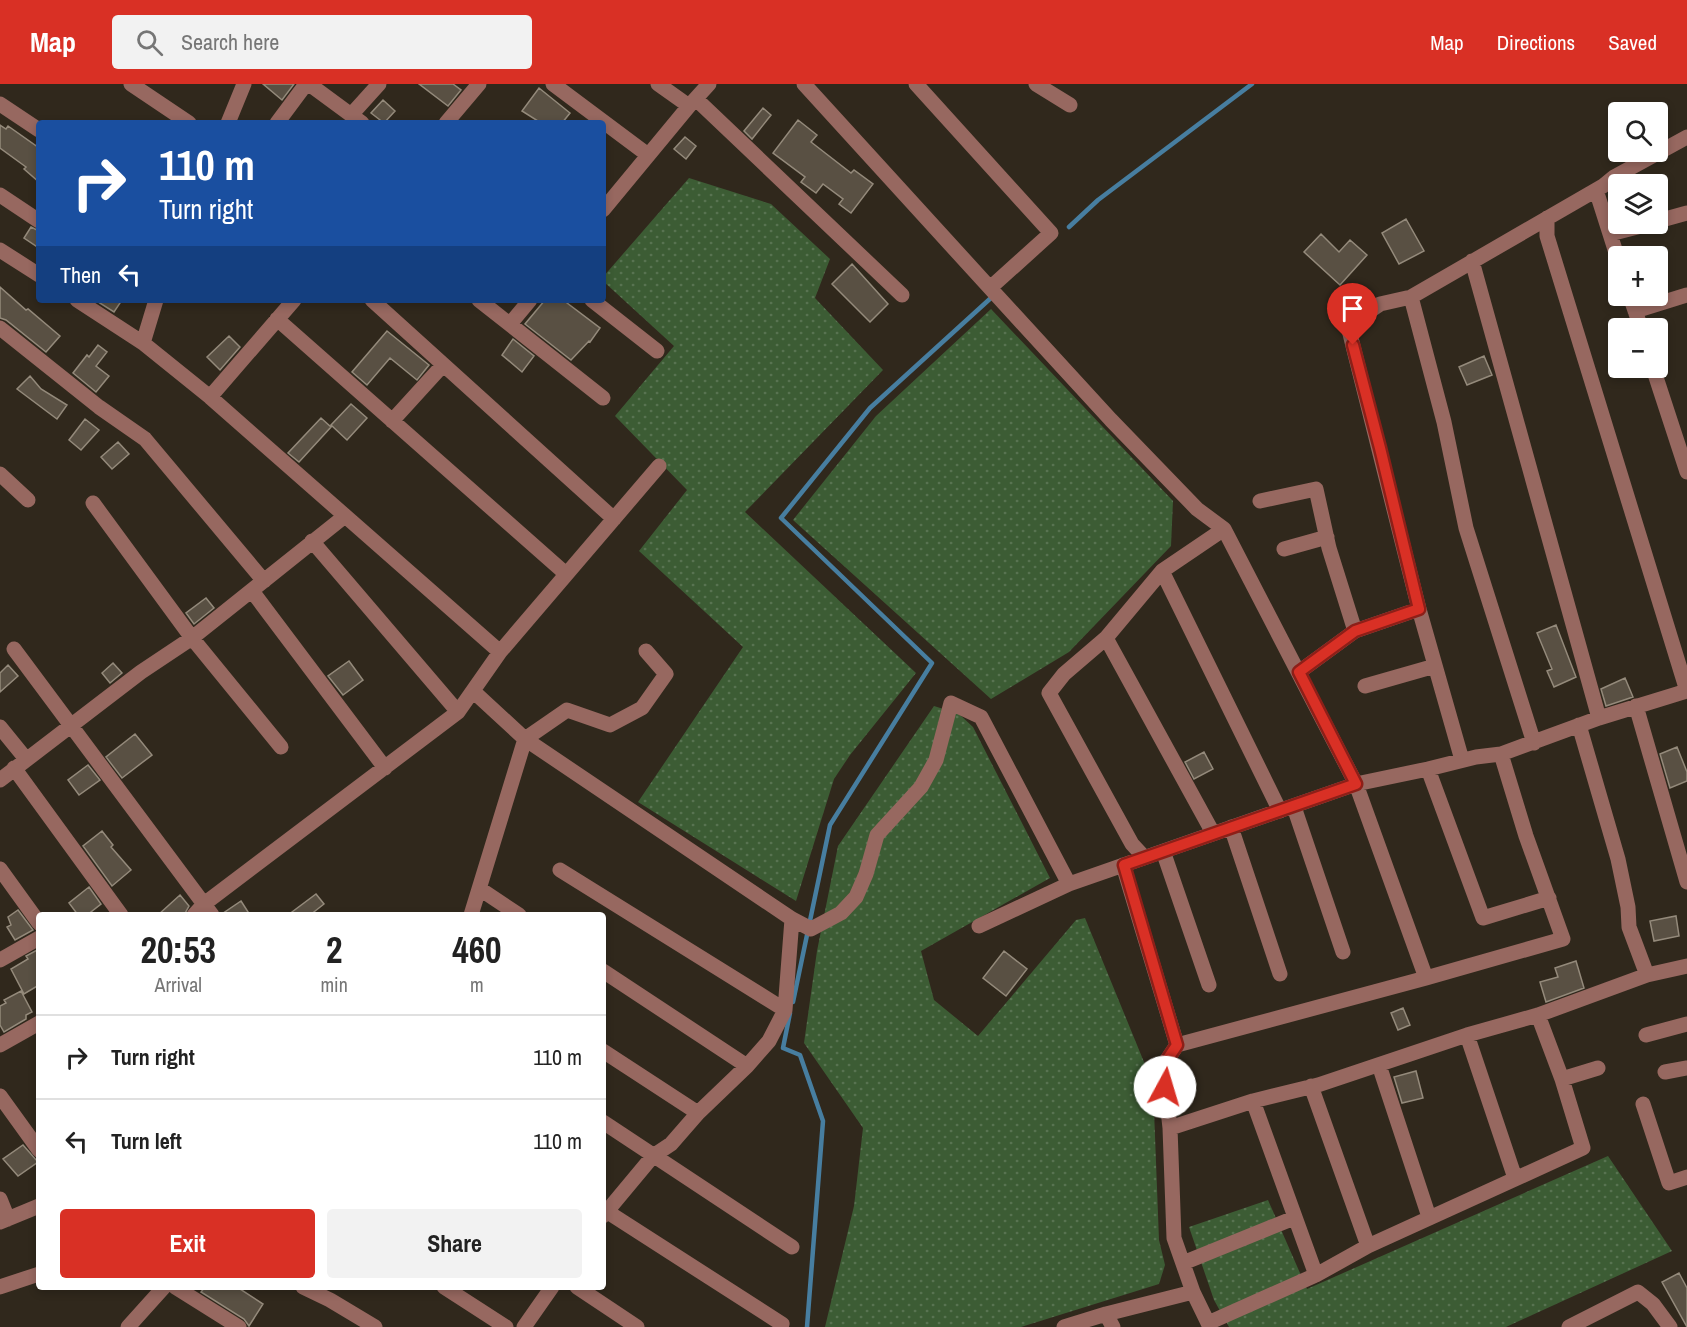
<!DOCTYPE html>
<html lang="en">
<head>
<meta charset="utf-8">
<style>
  :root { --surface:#fff; --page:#f2f2f2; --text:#222; --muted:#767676; --line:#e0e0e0; --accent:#d93025 }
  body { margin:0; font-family:"Archivo Narrow",sans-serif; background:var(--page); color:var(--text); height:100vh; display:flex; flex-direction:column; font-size:22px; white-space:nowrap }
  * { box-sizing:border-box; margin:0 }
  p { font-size:20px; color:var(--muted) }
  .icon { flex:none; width:33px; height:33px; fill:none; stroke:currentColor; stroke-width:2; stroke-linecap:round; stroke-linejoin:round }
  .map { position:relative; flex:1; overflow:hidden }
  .side { position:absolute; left:36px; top:828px; width:570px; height:378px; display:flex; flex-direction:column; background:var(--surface); border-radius:6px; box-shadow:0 3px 9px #0003 }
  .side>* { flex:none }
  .hud { position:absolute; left:36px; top:36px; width:570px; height:183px; border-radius:6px; box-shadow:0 3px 9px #0003; background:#1a4fa0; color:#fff; overflow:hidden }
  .controls { position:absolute; left:1608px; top:18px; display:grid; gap:12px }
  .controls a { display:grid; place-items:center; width:60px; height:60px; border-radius:6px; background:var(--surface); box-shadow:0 3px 9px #0003; font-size:30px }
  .pin { position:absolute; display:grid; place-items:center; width:51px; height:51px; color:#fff; margin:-62px -26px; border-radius:50% 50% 50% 0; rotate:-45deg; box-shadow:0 0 6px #0007 }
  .pin .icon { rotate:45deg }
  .me { position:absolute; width:66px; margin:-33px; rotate:6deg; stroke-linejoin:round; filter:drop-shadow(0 0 4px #0008) }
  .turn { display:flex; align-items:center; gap:21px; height:126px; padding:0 24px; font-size:27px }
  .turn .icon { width:78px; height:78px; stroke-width:2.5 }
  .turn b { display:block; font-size:42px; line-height:51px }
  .then { display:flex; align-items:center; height:57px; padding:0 24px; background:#0003; gap:12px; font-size:22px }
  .eta { display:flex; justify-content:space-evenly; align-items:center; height:102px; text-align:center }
  .eta b { font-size:36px; font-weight:800; line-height:42px }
  .action { display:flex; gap:12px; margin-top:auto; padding:12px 24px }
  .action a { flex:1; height:69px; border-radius:6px; background:var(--accent); color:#fff; font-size:24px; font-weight:800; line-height:69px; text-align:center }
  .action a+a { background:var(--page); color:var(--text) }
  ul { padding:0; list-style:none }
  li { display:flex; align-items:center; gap:18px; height:84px; padding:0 24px; border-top:2px solid var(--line) }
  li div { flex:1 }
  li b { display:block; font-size:22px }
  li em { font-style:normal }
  header { display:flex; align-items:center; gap:36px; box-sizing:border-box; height:84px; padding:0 30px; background:var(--accent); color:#fff }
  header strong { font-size:28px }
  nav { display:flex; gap:33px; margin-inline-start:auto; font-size:21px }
  .search { width:420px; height:54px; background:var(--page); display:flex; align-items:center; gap:15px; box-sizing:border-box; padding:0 21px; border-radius:6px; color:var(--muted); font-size:22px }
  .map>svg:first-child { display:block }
</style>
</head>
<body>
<header>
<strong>Map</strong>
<div class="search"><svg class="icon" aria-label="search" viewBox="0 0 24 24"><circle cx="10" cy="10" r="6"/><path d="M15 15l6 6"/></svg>Search here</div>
<nav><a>Map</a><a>Directions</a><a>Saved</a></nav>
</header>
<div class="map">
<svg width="1687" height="1243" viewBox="0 0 1687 1243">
  <defs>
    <pattern id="grass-dots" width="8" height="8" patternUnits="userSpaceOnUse" patternTransform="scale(1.5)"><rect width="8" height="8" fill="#3c5c34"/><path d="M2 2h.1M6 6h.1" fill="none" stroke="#587351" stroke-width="1.8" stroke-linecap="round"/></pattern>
  </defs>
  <rect width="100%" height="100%" fill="#30281c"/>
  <path fill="url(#grass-dots)" d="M689 94 771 120 830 175 815 214 883 286 745 428 916 589 850 671 834 695 796 817 638 718 743 563 639 467 687 406 615 332 674 262 603 197V193Z
    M991 225 1173 417 1171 462 1069 568 991 615 793 436 876 332Z
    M934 622 959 630 973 643 1050 794 921 867 934 916 978 952 1076 836 1085 834 1153 1000 1159 1156 1165 1181 1159 1200 1021 1243H825L854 1122 863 1044 804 959 817 867 838 762Z
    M1608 1072 1672 1167 1506 1243H1229L1214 1216 1189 1143 1268 1116 1307 1205Z"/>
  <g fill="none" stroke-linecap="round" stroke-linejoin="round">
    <path stroke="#477ea0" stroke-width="4.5" d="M1069 143 1098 116 1252 0
      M793 918 830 741 932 579 781 434 870 324 992 213
      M790 929 783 964 800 971 823 1037 807 1243"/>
  </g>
  <path fill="#595043" stroke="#948a7b" stroke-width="1.5" d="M263 0H294L282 16Z
    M419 0H453L461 6 448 22Z
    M539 4 570 29 562 39H541L522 27Z
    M383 16 395 27 384 39 371 29Z
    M763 24 771 31 752 55 744 47Z
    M798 36 817 51 811 58 851 89 854 86 873 100 851 129 839 120 843 115 823 100 816 109 801 98 805 93 773 69Z
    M0 41 6 45 8 42 39 64V98L24 85 26 83 0 64Z
    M685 53 696 62 686 75 674 65Z
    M1406 135 1424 167 1399 180 1382 149Z
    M31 143 39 147V164L24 154Z
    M1321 150 1339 168 1350 156 1367 171 1340 201 1304 168Z
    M852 180 888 220 870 238 832 200Z
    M0 203 26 226 28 225 60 252 46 268 6 236 0 234Z
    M95 216H122L114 228Z
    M545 216H563L600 244 590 258 589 257 571 276 525 240Z
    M387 247 429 281 417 296 390 274 367 301 352 288Z
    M229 252 240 263 220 286 207 273Z
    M513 255 534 272 522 288 502 271Z
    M98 261 107 268 96 282 109 292 96 308 73 289 87 271 89 273Z
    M1484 272 1492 291 1467 301 1459 283Z
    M30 292 41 305 67 321 57 335 17 305Z
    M351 320 367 334 347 356 331 341Z
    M321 334 331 343 299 378 288 369Z
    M85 335 99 346 81 366 69 356Z
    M118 358 129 370 112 385 101 373Z
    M206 514 214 524 194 540 186 529Z
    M1556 541 1576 593 1554 603 1547 587 1552 585 1537 549Z
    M349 577 363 596 343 611 328 592Z
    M113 579 122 589 110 599 102 589Z
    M8 581 18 592 0 608V589Z
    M1625 594 1633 613 1606 622 1601 605Z
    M135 650 152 671 122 694 106 673Z
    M1677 663 1687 688V697L1670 704 1660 670Z
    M1204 668 1213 685 1194 695 1185 678Z
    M88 681 100 696 79 711 68 696Z
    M102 747 113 761 111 763 131 786 112 802 83 762Z
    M89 803 101 820 87 831H78L69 819Z
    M316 810 324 820 310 831H288Z
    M180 811 189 822 184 831H158Z
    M241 817 250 831H222V830Z
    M18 826 33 846 15 856 7 843 11 841 8 833Z
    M1676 832 1679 852 1654 857 1650 837Z
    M39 865V901L24 910 11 885 28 875 26 872Z
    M1004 867 1027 885 1006 912 983 894Z
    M1576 877 1584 904 1546 918 1540 898 1558 893 1555 884Z
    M21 907 32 928 26 931V935L4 948 0 941V922L6 919 4 916Z
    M1403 924 1410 941 1398 946 1391 929Z
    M1416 987 1423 1014 1402 1019 1394 993Z
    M23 1061 38 1078 18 1092 3 1075Z
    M1679 1189 1687 1204V1243L1662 1198Z
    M205 1203H237L263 1220 249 1242 244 1235 201 1208Z"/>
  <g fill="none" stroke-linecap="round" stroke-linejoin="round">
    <path stroke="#976860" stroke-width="15" d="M131 0 189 39
      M309 0 362 39
      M553 0 648 71
      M804 0 990 204 1051 149 916 0
      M1036 0 1070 21
      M696 15 902 211
      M0 20 39 46
      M689 22 709 0
      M351 31 379 0
      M228 39 244 0
      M277 39 306 0
      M446 39 479 0
      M1596 106 1618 175
      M0 111 39 137
      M603 126 689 22 658 0
      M1547 134V152L1687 607
      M1658 137 1687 129
      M1610 150 1649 140
      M0 166 39 191
      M1472 177 1599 634
      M990 204 1111 336 1197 425 1224 445 1356 700 1426 894
      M1630 212 1641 244
      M1411 213 1444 338 1466 444 1534 659
      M77 216 143 259
      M156 216 143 259 210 313 294 216
      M372 216 614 435
      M479 216 603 314
      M592 216 657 267
      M1635 227 1687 211
      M277 235 566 490
      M510 240 530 216
      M0 244 99 323 145 355 264 497
      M1653 284 1687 388
      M210 313 500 568
      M392 337 443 281
      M0 390 28 416
      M1260 417 1316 405 1329 464 1355 547
      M93 419 192 554 281 663
      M312 457 458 628
      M1284 465 1327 453
      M1162 487 1280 727
      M252 507 385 684
      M1106 554 1213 749
      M14 565 212 831
      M1299 588 1355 547 1419 525
      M1365 602 1435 582
      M473 607 525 655 792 835 811 845 841 829 856 813 866 790 877 751 921 703 936 676 951 619 981 633 1069 800 1356 700 1428 685 1476 673 1501 670 1599 634 1687 607
      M1636 622 1687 798
      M1579 641 1618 775 1628 823 1629 843 1647 891
      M0 643 26 675
      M1462 676 1419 525 1348 242 1380 220 1411 213 1603 102 1614 93 1687 53
      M14 684 121 831
      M1428 685 1483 834 1549 814
      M0 696 141 588 192 554 345 432
      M1294 723 1343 868
      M1231 743 1280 890
      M1163 767 1209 901
      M1144 773 1132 760 1049 609 1064 590 1106 554 1162 487 1224 445
      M1123 781 1177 961 1163 982 1170 1044 1174 1154 1193 1208 1210 1243
      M0 785 39 839
      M560 786 785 926 792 835
      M480 805 519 831
      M194 831 204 820 458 628 500 568 659 382
      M471 831 525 655 567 626 610 641 642 624 666 590 646 567
      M979 842 1069 800
      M0 876 39 854
      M603 887 747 982
      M1467 951 1515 1094
      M1646 951 1687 940
      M0 961 39 939
      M1177 961 1426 894 1563 855 1526 752 1501 670
      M603 967 698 1029
      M1379 981 1429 1133
      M1665 988 1687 984
      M1562 995 1598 984
      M1311 1002 1368 1162
      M0 1012 39 1066
      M1253 1017 1316 1191 1368 1162 1583 1064 1562 995 1538 931
      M1643 1020 1669 1099 1687 1093
      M603 1038 792 1163
      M1170 1044 1253 1017 1318 1001 1467 951 1538 931 1647 891 1687 882
      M0 1115 8 1135
      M603 1125 782 1240 781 1243
      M603 1132 653 1072 671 1060 698 1029 747 982 769 957 785 926
      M0 1138 39 1122
      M1183 1179 1294 1134
      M0 1203 39 1190
      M175 1203 239 1243
      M303 1203 330 1216 375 1243
      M444 1203 506 1243
      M577 1203 637 1243
      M1208 1239 1316 1191
      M128 1243 164 1203
      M524 1243 552 1203
      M1064 1243 1106 1230
      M1113 1243 1106 1230 1193 1208
      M1569 1243 1638 1208 1653 1220 1670 1243"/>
  </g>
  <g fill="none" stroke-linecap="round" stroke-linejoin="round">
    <g stroke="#8d1f18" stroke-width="15">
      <path id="route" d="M1165 1003 1163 982 1177 961 1124 781 1356 700 1299 588 1355 547 1419 525 1380 364 1353 261"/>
    </g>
    <use href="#route" stroke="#d93025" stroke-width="10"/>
  </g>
</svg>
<div class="controls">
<a><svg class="icon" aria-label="search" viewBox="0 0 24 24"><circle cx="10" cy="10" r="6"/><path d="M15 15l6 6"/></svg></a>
<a><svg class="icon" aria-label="layers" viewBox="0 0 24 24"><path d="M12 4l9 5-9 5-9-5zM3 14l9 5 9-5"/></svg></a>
<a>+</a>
<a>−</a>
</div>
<div class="pin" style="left:1353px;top:261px;background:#d93025"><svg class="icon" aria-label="arrive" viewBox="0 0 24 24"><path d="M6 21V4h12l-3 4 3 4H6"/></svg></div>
<svg class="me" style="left:1165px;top:1003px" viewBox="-20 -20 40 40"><circle r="19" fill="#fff"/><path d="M0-13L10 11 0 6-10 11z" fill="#d93025"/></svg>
<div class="hud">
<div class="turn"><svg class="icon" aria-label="right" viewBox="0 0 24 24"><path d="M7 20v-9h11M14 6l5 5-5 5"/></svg><div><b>110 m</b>Turn right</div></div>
<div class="then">Then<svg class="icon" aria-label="left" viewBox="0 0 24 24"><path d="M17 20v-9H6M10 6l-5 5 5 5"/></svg></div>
</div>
<section class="side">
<div class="eta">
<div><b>20:53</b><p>Arrival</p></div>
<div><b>2</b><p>min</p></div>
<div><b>460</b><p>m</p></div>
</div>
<ul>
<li><svg class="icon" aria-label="right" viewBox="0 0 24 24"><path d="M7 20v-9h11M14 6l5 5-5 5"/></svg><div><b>Turn right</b></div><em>110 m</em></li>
<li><svg class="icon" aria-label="left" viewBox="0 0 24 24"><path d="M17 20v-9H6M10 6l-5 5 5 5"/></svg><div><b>Turn left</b></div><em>110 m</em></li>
</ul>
<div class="action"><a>Exit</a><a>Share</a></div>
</section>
</div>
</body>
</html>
